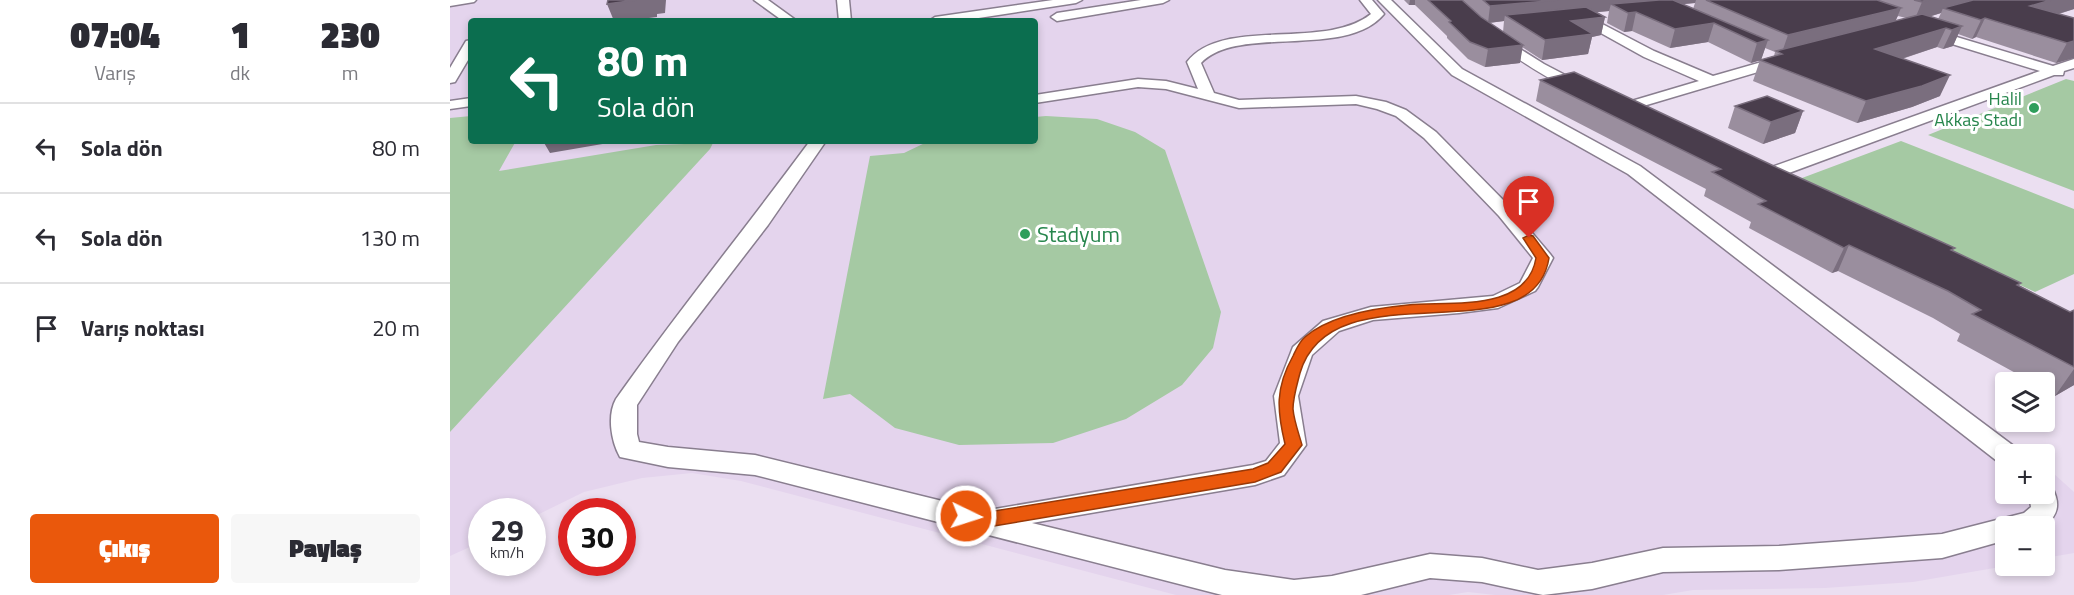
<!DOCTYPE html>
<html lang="tr">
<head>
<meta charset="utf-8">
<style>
  :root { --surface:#fff; --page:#f7f7f7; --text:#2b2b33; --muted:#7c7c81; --line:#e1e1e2; --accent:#ea580c }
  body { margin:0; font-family:"Titillium Web",sans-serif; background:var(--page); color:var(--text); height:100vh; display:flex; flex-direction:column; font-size:22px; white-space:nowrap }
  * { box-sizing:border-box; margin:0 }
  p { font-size:20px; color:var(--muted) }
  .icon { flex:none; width:33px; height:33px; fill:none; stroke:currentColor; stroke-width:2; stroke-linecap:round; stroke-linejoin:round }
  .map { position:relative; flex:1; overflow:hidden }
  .drawer { display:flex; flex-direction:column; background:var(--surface); width:450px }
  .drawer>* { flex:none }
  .top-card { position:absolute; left:18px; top:18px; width:570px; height:126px; border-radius:6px; box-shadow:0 3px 9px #0003; background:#0b6e4f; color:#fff; overflow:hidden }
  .controls { position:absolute; left:1545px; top:372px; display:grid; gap:12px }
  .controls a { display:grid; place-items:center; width:60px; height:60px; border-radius:6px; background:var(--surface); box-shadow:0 3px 9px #0003; font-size:30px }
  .speed { position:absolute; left:18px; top:498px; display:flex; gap:12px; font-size:30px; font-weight:700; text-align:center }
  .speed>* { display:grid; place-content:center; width:78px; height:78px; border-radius:50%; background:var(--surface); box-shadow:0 3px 9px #0003; line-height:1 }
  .speed small { font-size:15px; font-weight:400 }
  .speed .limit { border:9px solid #d22; background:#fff; color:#111 }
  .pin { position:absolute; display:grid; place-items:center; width:51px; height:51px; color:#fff; margin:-62px -26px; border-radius:50% 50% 50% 0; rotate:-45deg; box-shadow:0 0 6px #0007 }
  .pin .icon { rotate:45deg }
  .me { position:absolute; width:66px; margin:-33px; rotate:94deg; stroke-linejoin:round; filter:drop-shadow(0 0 4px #0008) }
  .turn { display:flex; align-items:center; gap:21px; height:126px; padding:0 30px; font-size:27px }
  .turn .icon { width:78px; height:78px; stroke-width:2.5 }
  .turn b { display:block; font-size:42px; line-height:51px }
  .eta { display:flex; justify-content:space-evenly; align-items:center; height:102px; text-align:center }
  .eta b { font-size:36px; font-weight:800; line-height:42px }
  .button { display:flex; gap:12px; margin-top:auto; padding:12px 30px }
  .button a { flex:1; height:69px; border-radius:6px; background:var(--accent); color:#fff; font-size:24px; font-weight:800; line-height:69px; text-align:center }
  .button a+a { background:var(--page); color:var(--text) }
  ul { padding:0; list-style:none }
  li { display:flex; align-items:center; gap:18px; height:90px; padding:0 30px; border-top:2px solid var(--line) }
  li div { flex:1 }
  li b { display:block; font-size:22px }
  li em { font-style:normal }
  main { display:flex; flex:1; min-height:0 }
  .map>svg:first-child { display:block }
</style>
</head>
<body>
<main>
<section class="drawer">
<div class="eta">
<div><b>07:04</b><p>Varış</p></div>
<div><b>1</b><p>dk</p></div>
<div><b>230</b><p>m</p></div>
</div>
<ul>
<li><svg class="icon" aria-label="left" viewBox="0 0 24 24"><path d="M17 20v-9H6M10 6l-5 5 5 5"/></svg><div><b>Sola dön</b></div><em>80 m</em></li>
<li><svg class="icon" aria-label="left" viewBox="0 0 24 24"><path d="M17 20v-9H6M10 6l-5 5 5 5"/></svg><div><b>Sola dön</b></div><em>130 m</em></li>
<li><svg class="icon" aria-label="arrive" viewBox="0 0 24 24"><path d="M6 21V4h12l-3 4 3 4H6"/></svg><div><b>Varış noktası</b></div><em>20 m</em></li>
</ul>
<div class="button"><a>Çıkış</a><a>Paylaş</a></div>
</section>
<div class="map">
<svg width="1624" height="595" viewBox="0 0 1624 595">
  <rect width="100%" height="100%" fill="#ebdff1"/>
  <path fill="#e4d4ed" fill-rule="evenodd" d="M0 0H940L1019 73 1191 168 1577 454H1556V494H1594L1595 467 1603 473 1624 492V553L1595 558 1594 526H1556V566L1463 582 1375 588 1243 590 1213 595H1045L1018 592 999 595H726L291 481 242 473 192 478 134 492 83 517 82 512H32L31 542 0 556ZM21 21H585V141H21Z"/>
  <path fill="#a5c9a3" d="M1616 79 1624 81V191L1478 135Z
    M21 116V141H66L49 171 206 145 263 143 260 149 0 432V118Z
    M596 116 647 119 685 132 715 150 771 312 763 348 732 385 676 419 603 443 509 445 445 428 400 394 373 399 420 156 454 153 479 141H585V117Z
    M1451 141 1624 209V274L1585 292 1344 181Z"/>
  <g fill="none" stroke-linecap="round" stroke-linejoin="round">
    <g stroke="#897e8f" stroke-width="3">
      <path id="minor" d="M0 0H26L24 2 0 6Z
        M304 0H318L347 21H333Z
        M387 0H399L401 21H389Z
        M603 0H632L626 3 509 21H479L485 17Z
        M691 0H719L713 3 607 21 601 17 607 13Z
        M910 0H922L934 14C896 60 788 24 751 63L764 93 789 100 906 96 936 102 956 110 986 132 1061 208 1100 254 1103 258 1088 287 1085 291 1048 308 1009 313 923 320 889 331 862 355 848 396 856 445 834 475 805 485 582 523 775 570 844 580 882 576 980 554 1032 558 1088 570 1142 563 1213 548 1329 546 1492 534 1574 513 1581 507 1579 494H1594V484L1602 487C1611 505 1608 514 1594 528L1556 526V540L1492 558 1329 570 1213 572 1142 589 1093 595 1032 582 980 578 911 595H772L305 475 218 467 170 457C161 441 157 415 166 399 228 311 296 228 360 141H376L318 225 228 342 187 405V434L189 442 218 447 305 455 533 511 803 465 816 461 830 443 824 396 843 347 873 321 921 307 1043 296 1070 283 1083 258 1049 216 974 138 946 116 927 109 906 104 789 108 716 89 688 87 585 103V95L688 79 716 81 748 89 737 62C772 16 875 51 921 14Z
        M928 0H941L1012 69 1190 166 1565 447 1569 454H1556V463L1547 461 1178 174 1002 75Z
        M1135 15 1204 51 1263 76 1333 56 1340 60 1338 63 1173 112 1166 108 1168 105 1249 81 1194 57 1131 22 1129 19Z
        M1480 29 1603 66 1624 59V68L1614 71 1613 75H1604L1320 180H1308L1305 176 1308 172 1590 71 1476 36 1474 33 1476 30Z
        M1048 35 1094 64 1140 88 1138 91C1119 96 1061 54 1044 42L1042 39Z
        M21 40V55L5 82 0 83V68L16 41Z
        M21 98V106L0 109V101Z"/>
    </g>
    <use href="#minor" fill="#fff" fill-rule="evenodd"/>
  </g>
  <path fill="#9a8e9e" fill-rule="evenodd" d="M954 0H1624V9L1609 14 1624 18V58L1606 63 1526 37 1522 39 1508 34 1503 46 1493 49 1487 47 1452 59 1490 96 1462 107 1407 123 1303 81 1310 60 1324 56 1325 52 1315 48 1311 60 1301 63 1258 42 1220 48 1182 31 1174 32 1157 23 1159 11 1147 12 1155 17 1151 35 1142 37 1138 54 1092 60 1072 47 1070 63 1035 67 1018 59 997 38V36L965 5H959ZM1245 3 1243 9 1232 4ZM1491 13 1488 19 1479 17ZM1448 16 1456 18 1445 21ZM1054 21 1053 32 1039 23Z
    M1090 80 1504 251 1620 312 1624 310V385L1605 396 1594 390V382H1582L1507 341 1510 334 1483 318 1388 271 1382 273 1299 228 1301 222 1254 196 1256 189 1086 101Z
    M1285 106 1353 111 1345 133 1313 144 1278 128Z"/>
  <path fill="#7a6e7e" d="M186 0H216L215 13 207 14V17L175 21H164L157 4Z
    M960 0H965V5H959Z
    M1109 0H1246L1245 3 1172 10 1161 4 1159 11 1064 20 1055 15 1054 21 1038 23 1040 6Z
    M1480 0H1538L1493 8 1491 13 1464 21 1472 2Z
    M1601 0H1624V9L1571 25 1580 6Z
    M1451 8 1443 27 1331 55 1338 35Z
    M1186 12 1182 31 1174 32 1178 13Z
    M1155 17 1151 35 1142 37 1138 54 1092 60 1095 40 1121 21Z
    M1535 18 1526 37 1522 39 1531 20Z
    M1264 23 1258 42 1220 48 1225 29Z
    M1512 26 1503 46 1493 49 1502 30Z
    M1496 28 1487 47 1417 70 1425 49Z
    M1318 40 1311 60 1301 63 1307 43Z
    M1624 41V58L1606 63 1617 43Z
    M1073 45 1070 63 1035 67 1038 49Z
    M1500 75 1490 96 1462 107 1407 123 1416 101Z
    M1353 111 1345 133 1313 144 1321 122Z
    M93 141H170L100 153Z
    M1399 245 1388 271 1382 273 1394 248Z
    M1624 369V385L1605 396Z"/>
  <path fill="#493d4c" stroke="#7a6e7e" stroke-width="1.5" d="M158 0H186L157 4Z
    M978 0H1012L1031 17 1073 45 1038 49 1020 42 999 22 1001 21Z
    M1033 0H1109L1040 6Z
    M1209 0H1223L1318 40 1307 43 1264 23 1225 29 1186 12 1178 13 1161 4Z
    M1256 0H1427L1451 8 1338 35Z
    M1464 0H1480L1472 2Z
    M1523 0H1601L1580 6 1624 18V41L1617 43 1535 18 1531 20 1493 8Z
    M1136 7 1155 17 1121 21 1143 34 1095 40 1055 15Z
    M1472 14 1512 26 1502 30 1496 28 1425 49 1500 75 1472 86 1416 101 1310 60 1332 54 1326 51Z
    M1124 72 1326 167 1505 248 1501 250 1571 283 1567 285 1620 312 1624 310V367L1522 314 1531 310 1498 291 1399 245 1394 248 1308 204 1316 201 1262 172 1271 169 1090 80Z
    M1317 96 1353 111 1321 122 1285 106Z"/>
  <path fill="#ea580c" stroke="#983908" stroke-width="1.5" d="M1079 235 1083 236 1099 258C1083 359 882 265 850 373 847 385 843 397 843 409 844 421 849 434 852 445L831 472 805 482 532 528 510 521 507 516 510 511 516 509 532 513 803 469 818 463 835 444C827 411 825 388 843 356 846 350 849 342 855 337 879 316 926 308 958 305 999 301 1077 313 1086 258L1073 238Z"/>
  <g fill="#2e9e5b" stroke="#fff" stroke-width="2">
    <circle cx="1584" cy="108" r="6"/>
    <circle cx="575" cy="234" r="6"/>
  </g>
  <g text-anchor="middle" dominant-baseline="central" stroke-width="6" stroke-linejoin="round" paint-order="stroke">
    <g font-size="18" fill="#27864d" stroke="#fff" text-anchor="end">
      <text x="1572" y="98">Halil<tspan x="1572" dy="21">Akkaş Stadı</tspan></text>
    </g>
    <g font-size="22" fill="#27864d" stroke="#fff" text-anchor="start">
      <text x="587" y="234">Stadyum</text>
    </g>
  </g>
</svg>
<div class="controls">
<a><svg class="icon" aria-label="layers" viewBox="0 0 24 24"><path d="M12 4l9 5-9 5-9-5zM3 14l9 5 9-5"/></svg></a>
<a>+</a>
<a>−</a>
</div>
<div class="speed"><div>29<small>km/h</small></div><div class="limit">30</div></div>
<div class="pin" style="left:1079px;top:238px;background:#d93025"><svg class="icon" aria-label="arrive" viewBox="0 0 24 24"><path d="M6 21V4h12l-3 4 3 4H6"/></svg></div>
<svg class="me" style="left:516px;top:516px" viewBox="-20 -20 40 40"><circle r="17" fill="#ea580c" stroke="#fff" stroke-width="3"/><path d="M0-11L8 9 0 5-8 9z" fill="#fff"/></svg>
<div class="top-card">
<div class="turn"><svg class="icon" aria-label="left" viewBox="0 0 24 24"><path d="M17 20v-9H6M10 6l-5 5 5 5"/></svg><div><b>80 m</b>Sola dön</div></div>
</div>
</div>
</main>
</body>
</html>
